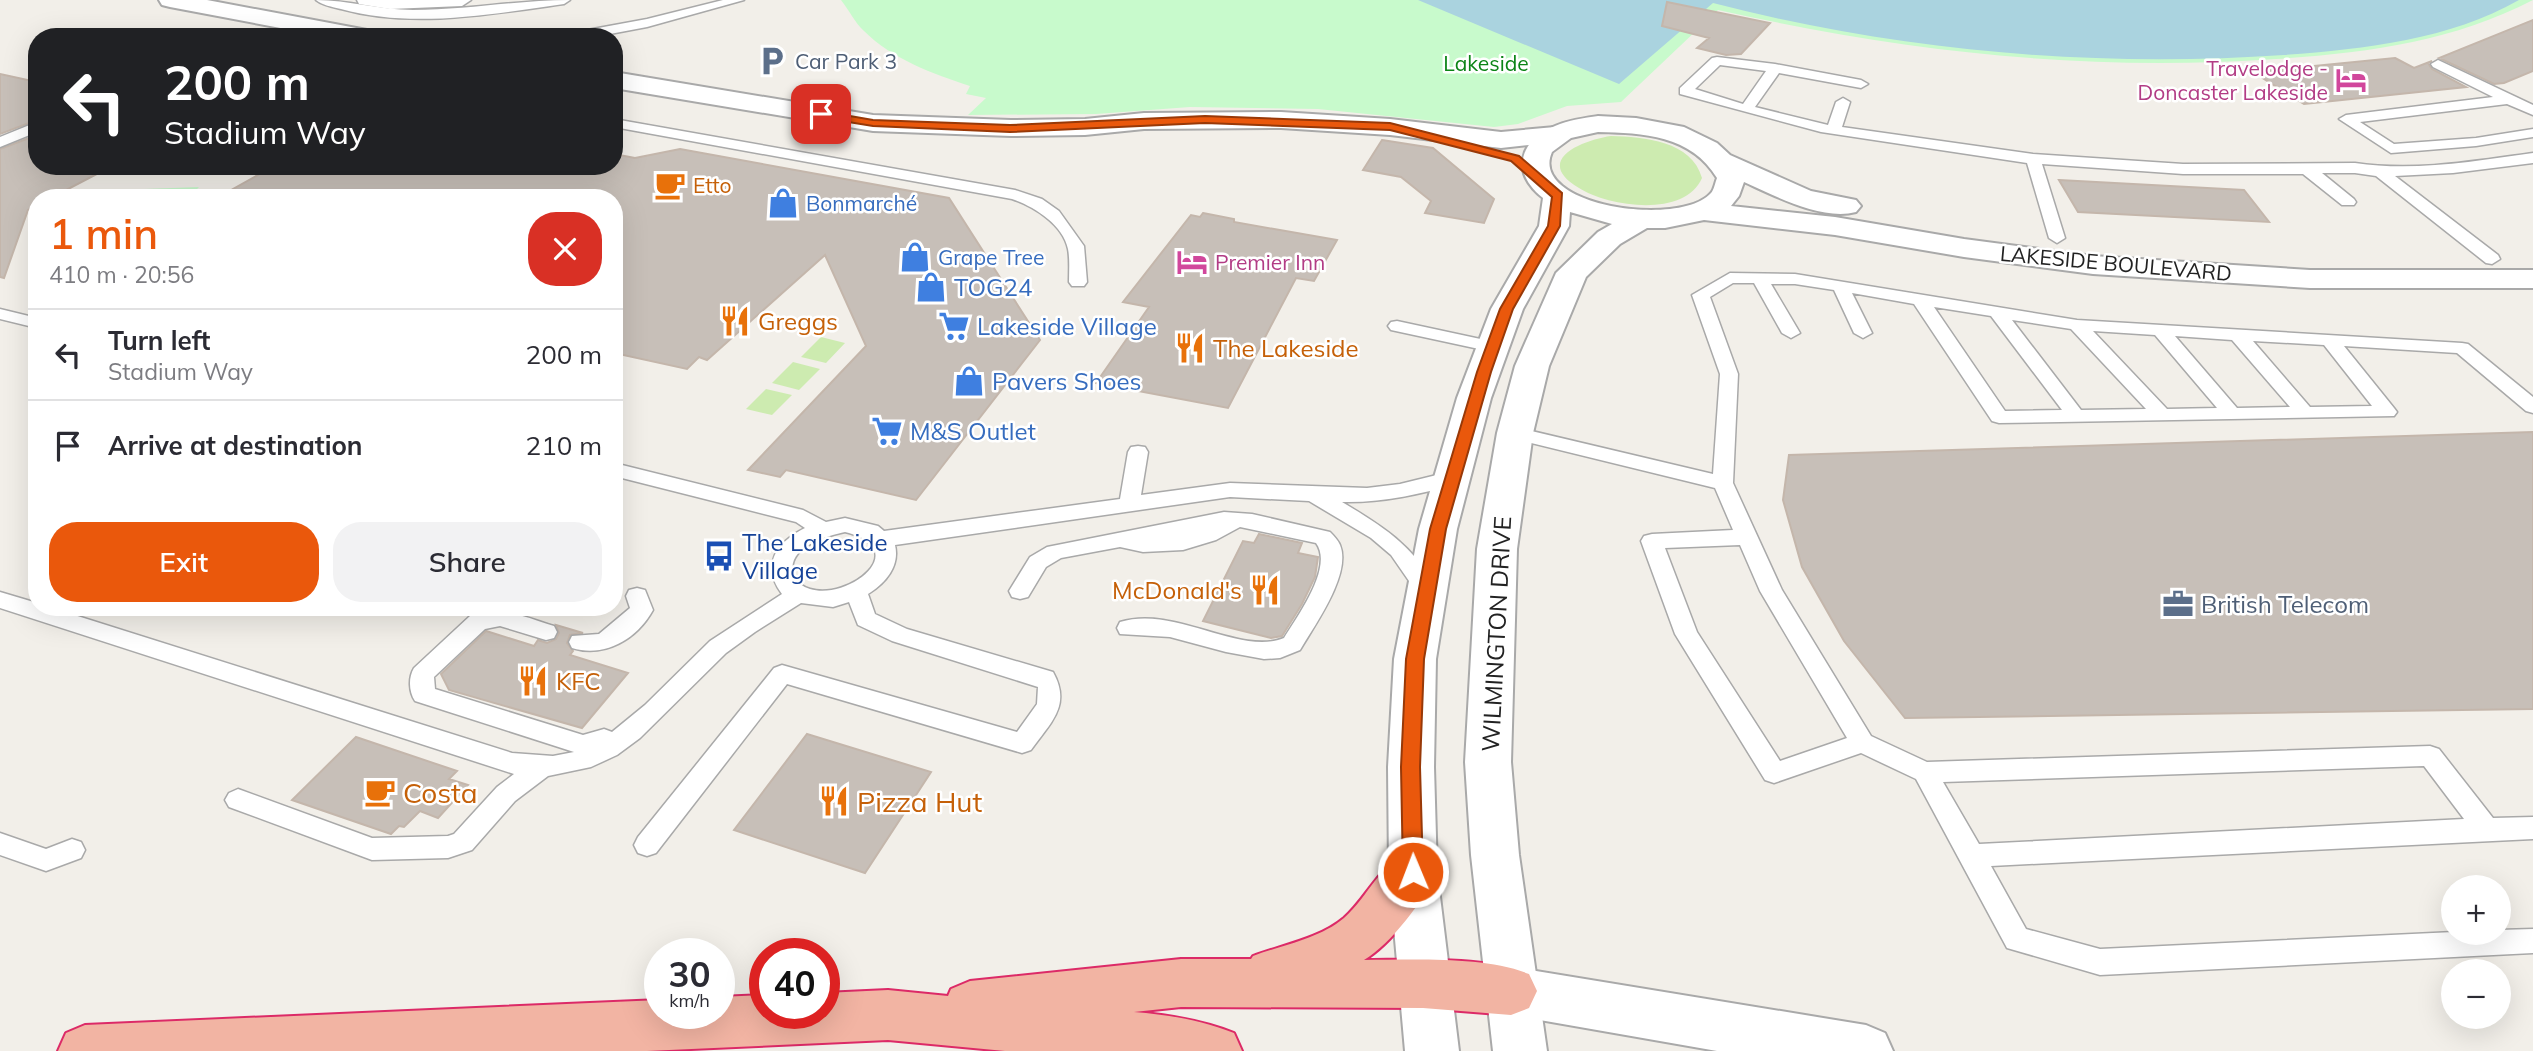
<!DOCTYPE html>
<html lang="en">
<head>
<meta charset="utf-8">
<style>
  :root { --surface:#fff; --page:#f2f2f3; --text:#2b2b33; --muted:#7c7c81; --line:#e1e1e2; --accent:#ea580c }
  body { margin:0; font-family:Mulish,sans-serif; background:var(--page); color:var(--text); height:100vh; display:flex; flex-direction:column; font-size:26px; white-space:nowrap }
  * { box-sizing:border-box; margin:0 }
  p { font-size:23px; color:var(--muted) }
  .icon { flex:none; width:38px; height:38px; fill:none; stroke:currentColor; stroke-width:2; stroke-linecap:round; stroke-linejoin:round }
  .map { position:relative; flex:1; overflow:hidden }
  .drawer { position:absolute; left:28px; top:189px; width:595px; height:427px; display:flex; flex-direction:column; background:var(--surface); border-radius:28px; box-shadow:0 7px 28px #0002 }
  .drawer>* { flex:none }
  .guide { position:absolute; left:28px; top:28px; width:595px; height:147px; border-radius:28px; box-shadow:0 7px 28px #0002; background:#202124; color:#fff; overflow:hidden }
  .tools { position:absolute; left:2441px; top:875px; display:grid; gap:14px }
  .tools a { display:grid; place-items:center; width:70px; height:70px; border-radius:50%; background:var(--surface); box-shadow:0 7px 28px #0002; font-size:35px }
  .speed { position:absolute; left:644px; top:938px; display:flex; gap:14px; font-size:35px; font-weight:700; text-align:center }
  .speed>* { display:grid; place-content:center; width:91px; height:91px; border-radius:50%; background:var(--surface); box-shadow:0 7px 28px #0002; line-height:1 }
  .speed small { font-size:18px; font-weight:400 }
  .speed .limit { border:10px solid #d22; background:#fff; color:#111 }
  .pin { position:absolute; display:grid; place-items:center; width:60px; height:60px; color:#fff; margin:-30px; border-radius:14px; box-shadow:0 4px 10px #0006 }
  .me { position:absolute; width:77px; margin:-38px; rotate:359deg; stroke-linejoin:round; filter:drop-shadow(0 0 5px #0008) }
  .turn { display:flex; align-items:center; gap:24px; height:147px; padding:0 21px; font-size:32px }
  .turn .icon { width:91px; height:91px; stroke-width:2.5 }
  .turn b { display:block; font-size:49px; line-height:60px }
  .round { display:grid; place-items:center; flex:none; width:74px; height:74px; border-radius:28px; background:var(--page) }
  .headline { display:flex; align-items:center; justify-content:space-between; height:119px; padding:0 21px }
  h1 { font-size:42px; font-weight:600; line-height:52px; color:var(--accent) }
  .action { display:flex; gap:14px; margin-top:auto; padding:14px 21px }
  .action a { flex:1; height:80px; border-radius:28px; background:var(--accent); color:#fff; font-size:28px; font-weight:600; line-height:80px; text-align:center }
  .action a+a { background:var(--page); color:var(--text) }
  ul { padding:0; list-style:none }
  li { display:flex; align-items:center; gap:21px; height:91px; padding:0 21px; border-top:2px solid var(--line) }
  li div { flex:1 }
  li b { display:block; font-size:26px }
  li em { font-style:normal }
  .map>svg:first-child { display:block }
</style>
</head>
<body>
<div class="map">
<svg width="2533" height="1051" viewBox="0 0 2533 1051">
  <rect width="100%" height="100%" fill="#f2efe9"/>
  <path fill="#cdebb0" d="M1611 136C1644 137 1692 141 1702 178 1685 218 1609 207 1579 188 1532 160 1583 140 1611 136Z
    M821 337 845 343 826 363 801 357Z
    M793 362 820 369 799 390 772 383Z
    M766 389 792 395 772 415 746 409Z"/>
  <path fill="#c8facc" d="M841 0H2533C2452 42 2366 53 2276 59 2084 72 1906 52 1718 10L1621 102 1567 106 1518 124 1494 127 1318 109 1190 107 1096 114 968 115 986 98 966 94 970 86C933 74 892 59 864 31 855 23 849 10 841 0Z
    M199 187 188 198H116L144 189Z"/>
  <path fill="#aad3df" d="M1418 0H2519C2449 40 2364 49 2284 55 2093 68 1898 51 1713 3L1619 84Z"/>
  <path fill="#c7bfb8" stroke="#c4b6ab" stroke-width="2" d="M1667 2 1770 23 1741 54 1726 55 1697 48 1709 38 1662 26Z
    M2533 20V71L2504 83 2494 84 2439 58Z
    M2395 58 2414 68 2432 61 2428 63 2432 69 2466 87 2304 104 2253 72Z
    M0 74 37 82V120L0 134Z
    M37 135V166H112L51 198H37V205L28 210 4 278 0 277V149Z
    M1382 140 1433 148 1494 199 1484 223 1425 213 1431 201 1401 177 1363 170Z
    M680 149 949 198 1040 340 916 500 786 470 780 477 748 470 866 346 825 255 707 360 699 357 687 369 614 353V198H217L274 166H614V154L635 158Z
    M2059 180 2244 190 2269 222 2078 212Z
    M1203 213 1234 219V222L1337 240 1314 281 1296 278 1228 408 1096 383 1149 307 1123 302 1191 215 1200 217Z
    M2533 432V709L1905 718 1844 641 1802 567 1783 500 1789 455Z
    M1259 534 1302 543 1298 553 1318 557 1315 577 1302 604 1282 636 1271 638 1203 621 1243 541 1254 543Z
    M556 625 583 633 570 635 567 643 573 651 570 655 628 673 582 728 449 690 441 674 486 631 534 646 538 640 547 643 556 639 559 633Z
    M807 734 931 772 865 873 734 830Z
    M356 737 457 771 449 779 468 785 438 818 420 811 404 827 399 826 391 834 292 800Z"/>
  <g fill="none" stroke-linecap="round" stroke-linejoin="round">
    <g stroke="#a9a9a9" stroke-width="3">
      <path id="service" d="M316 0C348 0 380 10 413 10 466 10 518 0 570 0L564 4C492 14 412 29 341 9 332 7 322 5 316 0Z
        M723 0H744L647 27 594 37H565L571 33 647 19Z
        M1717 57 1775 64 1861 80 1868 84 1861 88 1779 73 1755 107 1828 125 1836 102 1843 98 1850 102 1842 127 2033 154 2183 164 2355 163C2414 172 2475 161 2533 153V163L2453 173 2395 176 2498 255 2500 259 2492 264 2486 263 2376 176 2355 173H2322L2354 199 2356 202 2354 205H2342L2303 174H2183L2042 164 2065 238 2057 243 2049 238 2027 163 1821 132 1680 94V88L1712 58ZM1720 65 1766 71 1743 104 1695 89Z
        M2438 60 2533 105V115L2507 104 2360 122 2394 144 2476 138 2533 129V137L2476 146 2391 153 2339 119 2346 115 2493 97 2433 67 2431 64Z
        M614 119 1015 190 1042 199 1059 211 1084 246 1087 282 1084 286H1072L1069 282C1069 271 1070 259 1068 249 1063 224 1033 206 1012 199L614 127Z
        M37 122V132L0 147V137Z
        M1730 273 1795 274 2077 320 2462 343 2468 344 2533 397V413L2526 411 2457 353 2344 346 2394 408 2397 412 2394 416 1999 423 1992 421 1914 304 1852 293 1872 333 1863 338 1854 333 1834 290 1795 284H1771L1800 333 1791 338 1782 333 1754 283H1733L1710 297 1738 374 1733 483 1782 590 1871 736 1927 762 2430 746 2439 749 2493 818 2533 817V839L1991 866 2026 929 2100 949 2454 932 2499 933V930L2533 929V953L2100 975 2007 948 1916 779 1861 753 1774 783 1765 780 1675 634 1641 541 1644 536 1652 534 1733 530 1715 488 1515 439 1508 437 1505 433 1508 429 1515 427 1713 474 1720 374 1692 295ZM1934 307 1991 316 2062 410 2005 411ZM2012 320 2071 329 2146 409 2081 410ZM2093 331 2155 335 2217 408 2167 409ZM2175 336 2232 340 2290 407 2237 408ZM2253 341 2324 345 2372 406 2310 407ZM1740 545 1760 591 1847 738 1780 761 1697 632 1665 548ZM2424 766 2464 819 1979 844 1943 782Z
        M0 309 37 318V328L0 319Z
        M1397 321 1499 343 1502 347 1493 352 1391 330 1388 326 1391 322Z
        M1138 446 1145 447 1148 452 1141 495 1230 483 1367 488 1400 484 1453 471 1460 473 1463 478 1460 483C1421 494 1383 503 1342 502 1384 527 1412 545 1437 588L1434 594 1426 596 1418 594 1391 555 1371 538 1309 501 1230 497 895 545C900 566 886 583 868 594L875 614 907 629 1053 672C1072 706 1050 723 1031 750L1022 753 787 684 656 853 647 856 638 853 634 845 638 837 774 668 782 665 1017 732 1037 704 1038 687 892 641 858 625 849 602 833 607 801 603 755 632 726 653 640 738 617 755 591 767 548 776 515 801 472 850 448 858 372 860 229 807 225 800 229 793 238 789 372 838 448 836 454 834 497 787 514 774 0 608V592L37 603V607H49L512 753 553 756 574 752 415 701C409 692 408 678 414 668L470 616C504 606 522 616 554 626L557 632 554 638 546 640 500 626 485 629 434 677 435 689 583 735 604 729 612 732 645 705 710 641 782 594C760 565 777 542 805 528L796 522 614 476V463L803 510 826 522 845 518 878 526 884 531 1120 499 1128 452 1131 447ZM845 532C915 549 848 601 810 589 803 587 796 582 794 576 784 548 826 536 845 532Z
        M1224 512 1252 514 1330 532C1334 536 1338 540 1340 545 1352 574 1314 626 1300 650L1280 658 1264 659 1226 652 1170 637 1120 634 1117 628 1120 622C1175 605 1239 656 1284 638 1297 617 1334 567 1316 543L1240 527 1216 540 1183 550 1143 552 1120 547 1061 558 1046 567 1028 597 1020 599 1012 597 1009 591 1030 557 1047 547Z
        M637 588 645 590 653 610C637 639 605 658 572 648L569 642 572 636 599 634 630 608 626 596 629 590Z
        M0 833 46 849 72 839 81 842 85 850 81 858 46 871 0 855Z"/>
    </g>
    <g stroke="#a9a9a9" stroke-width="3">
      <path id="pedestrian" d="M357 0H471L462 6 390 9 359 4Z"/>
    </g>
    <g stroke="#a9a9a9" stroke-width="4">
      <path id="minor" d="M159 0H207L367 30 375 32 379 37H328L170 7 162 5Z
        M614 72 873 115 1011 120 1085 119 1144 113 1281 112 1390 119 1501 132 1555 127 1565 129 1568 135 1565 141 1501 148 1390 135 1281 128 1144 129 1085 135 1011 136 873 131 614 88Z
        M1511 967 1866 1025 1885 1033 1893 1051H1717L1511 1015 1493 1008 1485 991 1493 974Z"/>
    </g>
    <g stroke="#a9a9a9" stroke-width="4">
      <path id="tertiary" d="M1598 116 1636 118 1684 127 1717 143 1730 155 1811 191 1856 200 1861 206 1856 212C1822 221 1775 196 1744 182L1739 196 1731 206 1835 217 1964 239 2093 256 2310 270H2533V288H2310L2093 274 1964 257 1835 235 1704 220 1665 228H1647L1620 244 1586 277 1549 366 1533 433 1517 549 1511 762 1519 855 1547 1051H1493L1471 855 1465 762 1477 549 1497 433 1515 366 1556 273 1598 232 1612 224 1570 212 1569 226 1523 309 1491 398 1457 529 1436 659 1434 767 1437 872 1459 1051H1405L1389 872 1388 767 1394 659 1419 529 1457 398 1491 309 1539 226 1543 198C1511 173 1518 141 1555 126 1568 120 1584 118 1598 116ZM1598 132C1643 133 1691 135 1717 178 1715 183 1714 190 1711 193 1680 228 1528 206 1552 152L1571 138Z"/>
    </g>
    <g stroke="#dc2a67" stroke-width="4">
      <path id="trunk" d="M1413 851 1430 857 1437 872C1424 900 1391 944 1364 960 1413 960 1484 956 1529 974L1537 991 1529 1008 1511 1015 1423 1008 1181 1007 1134 1012C1169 1015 1201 1020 1234 1033L1242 1051H1005L888 1040 647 1051H58L66 1033 85 1025 660 1000V1013H719V997L765 995V1013H824V993L888 990 948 996 951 989 970 981 1181 959H1251L1253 956C1282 945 1319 939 1344 918 1369 896 1379 863 1413 851Z"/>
    </g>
    <use href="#service" fill="#fff" fill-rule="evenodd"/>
    <use href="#pedestrian" fill="#fff" fill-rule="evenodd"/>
    <use href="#minor" fill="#fff" fill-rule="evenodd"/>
    <use href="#tertiary" fill="#fff" fill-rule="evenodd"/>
    <use href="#trunk" fill="#f2b4a3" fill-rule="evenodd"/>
  </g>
  <path fill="#ea580c" stroke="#983908" stroke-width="2" d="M821 111 873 120 1010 125 1205 116 1390 123 1519 156 1562 193 1560 226 1513 309 1491 372 1446 529 1424 659 1420 767 1423 872 1420 878 1413 880 1405 878 1403 872 1401 767 1406 659 1430 529 1477 372 1500 309 1548 226 1552 197 1511 161 1390 130 1205 123 1010 132 873 126 817 117V112Z"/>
  <defs>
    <g id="parking-bare" transform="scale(2.415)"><path d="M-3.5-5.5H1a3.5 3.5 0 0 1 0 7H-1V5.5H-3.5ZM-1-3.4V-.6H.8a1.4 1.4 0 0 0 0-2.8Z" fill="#5c6f8a" stroke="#fff" stroke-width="2.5" paint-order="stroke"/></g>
    <g id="hotel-bare" transform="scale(2.415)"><path d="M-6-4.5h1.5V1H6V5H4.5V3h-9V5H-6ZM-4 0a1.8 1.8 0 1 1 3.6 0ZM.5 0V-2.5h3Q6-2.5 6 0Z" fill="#d1479c" stroke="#fff" stroke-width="2.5" paint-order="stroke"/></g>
    <g id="cafe-bare" transform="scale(2.415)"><path d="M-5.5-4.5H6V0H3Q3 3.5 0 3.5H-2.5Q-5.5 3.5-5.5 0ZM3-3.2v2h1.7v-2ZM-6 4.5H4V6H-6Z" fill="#e8710a" stroke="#fff" stroke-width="2.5" paint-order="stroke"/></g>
    <g id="shop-bare" transform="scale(2.415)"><path d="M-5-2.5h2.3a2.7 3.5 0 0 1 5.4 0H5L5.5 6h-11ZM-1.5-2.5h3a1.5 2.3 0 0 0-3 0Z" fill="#3f7fe0" stroke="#fff" stroke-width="2.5" paint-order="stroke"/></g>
    <g id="restaurant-bare" transform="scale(2.415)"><path d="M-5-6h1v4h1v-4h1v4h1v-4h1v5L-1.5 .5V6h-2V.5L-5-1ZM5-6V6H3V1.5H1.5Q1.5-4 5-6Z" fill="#e8710a" stroke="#fff" stroke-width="2.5" paint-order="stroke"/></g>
    <g id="supermarket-bare" transform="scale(2.415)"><path d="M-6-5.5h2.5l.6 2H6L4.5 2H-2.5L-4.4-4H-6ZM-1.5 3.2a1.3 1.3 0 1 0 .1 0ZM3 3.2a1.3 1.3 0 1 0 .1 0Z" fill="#3f7fe0" stroke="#fff" stroke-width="2.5" paint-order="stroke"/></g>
    <g id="bus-bare" transform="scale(2.415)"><path d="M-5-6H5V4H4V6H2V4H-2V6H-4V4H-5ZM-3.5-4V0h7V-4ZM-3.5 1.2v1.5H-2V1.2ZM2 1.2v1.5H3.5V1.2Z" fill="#1a4fb4" stroke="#fff" stroke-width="2.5" paint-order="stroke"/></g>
    <g id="office-bare" transform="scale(2.415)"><path d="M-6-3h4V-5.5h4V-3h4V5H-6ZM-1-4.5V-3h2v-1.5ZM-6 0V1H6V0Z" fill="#5c6f8a" stroke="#fff" stroke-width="2.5" paint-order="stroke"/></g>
  </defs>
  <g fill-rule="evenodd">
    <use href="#parking-bare" x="772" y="61"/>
    <use href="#hotel-bare" x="2351" y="80"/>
    <use href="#cafe-bare" x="670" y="185"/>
    <use href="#shop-bare" x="783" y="203"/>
    <use href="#shop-bare" x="915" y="257"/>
    <use href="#hotel-bare" x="1192" y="262"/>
    <use href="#shop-bare" x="931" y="287"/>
    <use href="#restaurant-bare" x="735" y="321"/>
    <use href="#supermarket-bare" x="954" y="326"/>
    <use href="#restaurant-bare" x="1190" y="348"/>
    <use href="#shop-bare" x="969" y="381"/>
    <use href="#supermarket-bare" x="887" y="431"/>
    <use href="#bus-bare" x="719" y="556"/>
    <use href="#restaurant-bare" x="1265" y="590"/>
    <use href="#office-bare" x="2178" y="604"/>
    <use href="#restaurant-bare" x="533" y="681"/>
    <use href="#cafe-bare" x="380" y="792"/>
    <use href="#restaurant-bare" x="834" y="801"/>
  </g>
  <g text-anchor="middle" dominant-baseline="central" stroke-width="5" stroke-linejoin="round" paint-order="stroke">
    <g font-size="21" fill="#4e5e75" stroke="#fff" text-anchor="start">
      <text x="795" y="61">Car Park 3</text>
    </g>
    <g font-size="21" fill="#0c8416" stroke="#fff">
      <text x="1486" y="63">Lakeside</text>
    </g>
    <g font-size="21" fill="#b23c85" stroke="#fff" text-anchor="end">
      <text x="2328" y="68">Travelodge -<tspan x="2328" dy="24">Doncaster Lakeside</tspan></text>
      <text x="1215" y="262" text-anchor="start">Premier Inn</text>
    </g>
    <g font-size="21" fill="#c56008" stroke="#fff" text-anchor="start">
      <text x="693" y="185">Etto</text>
    </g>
    <g font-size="21" fill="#366cbe" stroke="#fff" text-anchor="start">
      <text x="806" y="203">Bonmarché</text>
      <text x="938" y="257">Grape Tree</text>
    </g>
    <g font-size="21" fill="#222" stroke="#fff">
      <text transform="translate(2116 263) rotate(5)">LAKESIDE BOULEVARD</text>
    </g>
    <g font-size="24" fill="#366cbe" stroke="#fff" text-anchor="start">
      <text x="954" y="287">TOG24</text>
      <text x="977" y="326">Lakeside Village</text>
      <text x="992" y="381">Pavers Shoes</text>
      <text x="910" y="431">M&amp;S Outlet</text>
    </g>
    <g font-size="24" fill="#c56008" stroke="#fff" text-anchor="start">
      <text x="758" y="321">Greggs</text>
      <text x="1213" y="348">The Lakeside</text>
      <text x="1242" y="590" text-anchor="end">McDonald's</text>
      <text x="556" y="681">KFC</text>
    </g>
    <g font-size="24" fill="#164399" stroke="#fff" text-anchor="start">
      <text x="742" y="542">The Lakeside<tspan x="742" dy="28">Village</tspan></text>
    </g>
    <g font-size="24" fill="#4e5e75" stroke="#fff" text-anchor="start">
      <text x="2201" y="604">British Telecom</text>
    </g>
    <g font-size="24" fill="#222" stroke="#fff">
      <text transform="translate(1496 634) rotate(-87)">WILMINGTON DRIVE</text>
    </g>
    <g font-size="28" fill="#c56008" stroke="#fff" text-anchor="start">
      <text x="403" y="792">Costa</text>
      <text x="857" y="801">Pizza Hut</text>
    </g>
  </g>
</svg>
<div class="tools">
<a>+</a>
<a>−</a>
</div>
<div class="speed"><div>30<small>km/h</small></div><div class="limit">40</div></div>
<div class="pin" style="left:821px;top:114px;background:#d93025"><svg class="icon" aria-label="arrive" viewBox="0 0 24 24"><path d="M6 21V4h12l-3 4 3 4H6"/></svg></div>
<svg class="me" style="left:1413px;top:872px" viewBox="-20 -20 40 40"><circle r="17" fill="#ea580c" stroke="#fff" stroke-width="3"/><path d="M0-11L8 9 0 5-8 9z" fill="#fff"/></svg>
<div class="guide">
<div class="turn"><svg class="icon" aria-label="left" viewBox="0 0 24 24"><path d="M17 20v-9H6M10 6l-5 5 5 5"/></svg><div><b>200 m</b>Stadium Way</div></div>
</div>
<section class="drawer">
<div class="headline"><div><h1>1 min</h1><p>410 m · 20:56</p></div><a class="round" style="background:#d93025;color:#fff"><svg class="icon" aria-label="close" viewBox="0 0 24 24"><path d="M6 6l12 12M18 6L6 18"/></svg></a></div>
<ul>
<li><svg class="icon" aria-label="left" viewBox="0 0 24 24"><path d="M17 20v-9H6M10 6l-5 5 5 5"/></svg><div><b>Turn left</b><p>Stadium Way</p></div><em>200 m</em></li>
<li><svg class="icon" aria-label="arrive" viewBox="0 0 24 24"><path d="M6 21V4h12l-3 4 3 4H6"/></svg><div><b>Arrive at destination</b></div><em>210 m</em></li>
</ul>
<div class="action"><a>Exit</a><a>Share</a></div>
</section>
</div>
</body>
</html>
